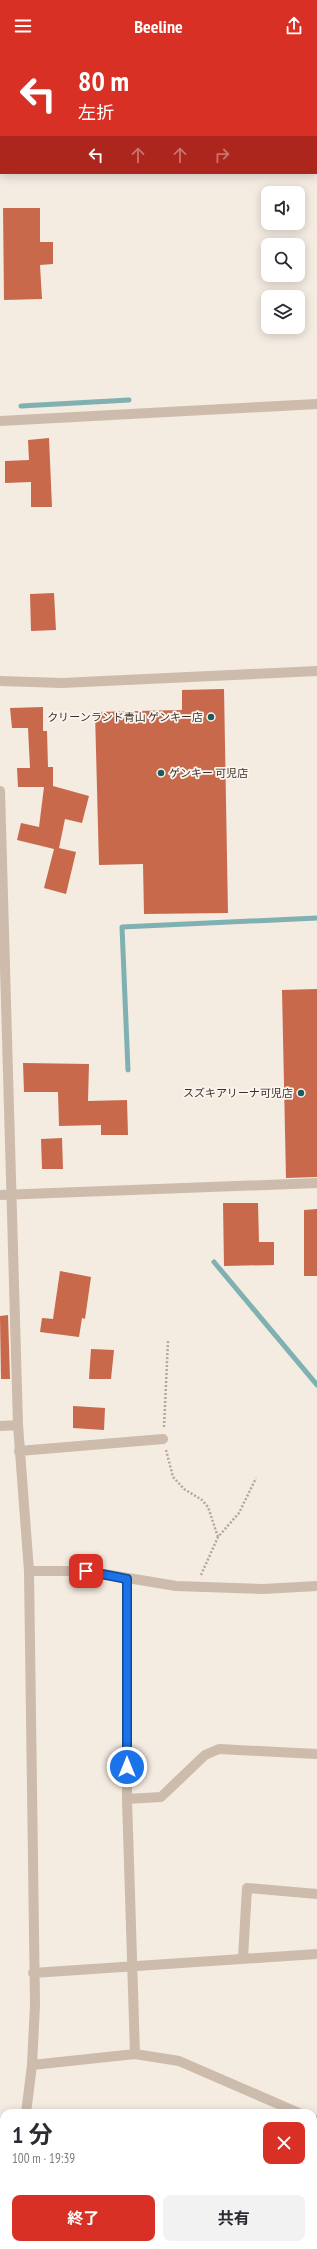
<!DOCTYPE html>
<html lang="ja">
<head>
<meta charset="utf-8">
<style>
  :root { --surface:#fff; --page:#f2f2f3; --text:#2b2b33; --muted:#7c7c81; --accent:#d93025 }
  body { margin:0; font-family:"PT Sans Narrow","Noto Sans JP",sans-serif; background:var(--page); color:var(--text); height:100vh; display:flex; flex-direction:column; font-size:15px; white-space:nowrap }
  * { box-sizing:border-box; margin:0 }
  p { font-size:13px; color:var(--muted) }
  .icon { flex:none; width:22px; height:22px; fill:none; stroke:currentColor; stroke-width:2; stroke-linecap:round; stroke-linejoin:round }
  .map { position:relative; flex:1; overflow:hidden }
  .drawer { position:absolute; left:0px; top:2057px; width:317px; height:140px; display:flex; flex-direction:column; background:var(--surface); border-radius:12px 12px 0 0; box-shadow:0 2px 10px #0003 }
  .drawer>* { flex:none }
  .guide { position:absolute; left:0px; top:0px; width:317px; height:122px; box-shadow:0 2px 10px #0003; background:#d93025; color:#fff; overflow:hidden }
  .fabs { position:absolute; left:261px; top:134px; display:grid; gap:8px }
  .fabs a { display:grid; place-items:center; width:44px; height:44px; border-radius:8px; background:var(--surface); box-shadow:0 2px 10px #0003; font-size:20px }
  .pin { position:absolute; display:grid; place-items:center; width:34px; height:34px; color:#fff; margin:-17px; border-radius:8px; box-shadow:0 2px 6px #0006 }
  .me { position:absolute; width:44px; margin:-22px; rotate:0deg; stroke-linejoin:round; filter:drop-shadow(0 0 3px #0008) }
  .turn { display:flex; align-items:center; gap:14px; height:84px; padding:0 12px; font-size:18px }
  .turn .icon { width:52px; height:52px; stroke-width:2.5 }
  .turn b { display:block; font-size:28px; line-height:34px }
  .lanes { display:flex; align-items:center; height:38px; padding:0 12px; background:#0003; justify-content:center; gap:20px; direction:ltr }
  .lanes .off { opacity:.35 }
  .round { display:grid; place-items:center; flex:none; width:42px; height:42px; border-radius:8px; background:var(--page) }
  .head { display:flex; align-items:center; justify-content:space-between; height:68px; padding:0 12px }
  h1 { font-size:24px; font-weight:700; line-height:30px }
  .action { display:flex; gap:8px; margin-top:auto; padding:8px 12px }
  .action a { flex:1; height:46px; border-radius:8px; background:var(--accent); color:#fff; font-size:16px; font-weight:700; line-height:46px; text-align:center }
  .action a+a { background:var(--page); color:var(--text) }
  header { display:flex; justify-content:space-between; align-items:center; height:52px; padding:0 12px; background:var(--accent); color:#fff; font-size:18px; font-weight:700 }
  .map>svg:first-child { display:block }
</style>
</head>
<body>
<header><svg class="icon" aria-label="menu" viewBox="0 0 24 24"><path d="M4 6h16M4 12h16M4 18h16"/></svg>Beeline<svg class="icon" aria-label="share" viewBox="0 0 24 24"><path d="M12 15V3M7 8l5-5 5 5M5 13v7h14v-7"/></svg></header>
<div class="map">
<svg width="317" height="2197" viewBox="0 0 317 2197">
  <rect width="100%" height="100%" fill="#f4ebe1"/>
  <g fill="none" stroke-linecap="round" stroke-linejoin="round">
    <path stroke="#7fb0b2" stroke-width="5" d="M196 0 197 1
      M316 54H317
      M21 354 129 348
      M128 1018 122 875 317 866
      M214 1210 317 1333"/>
  </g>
  <path fill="#c8694b" d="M3 156H40V190H53V212L40 213 42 247 4 248Z
    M49 386 52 455H31V430L5 431V409L29 408 28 388Z
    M54 541 56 578 31 579 30 542Z
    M224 637 228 861 144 862 143 812 99 813 95 660 182 658V638Z
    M43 655V679H47L48 715H53V734L89 744 82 771 65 767 59 796 76 800 66 842 44 836 54 797 17 788 21 771 39 775 44 735H18L17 716H30L28 676H12L10 656Z
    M317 937V1125L286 1126 282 938Z
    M23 1011 89 1012 88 1049 127 1048 128 1083H101V1073L59 1074 58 1040H24Z
    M62 1086 63 1117H42L41 1087Z
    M223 1151H258L259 1190H274V1213L224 1214Z
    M317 1157V1224H304V1158Z
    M60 1219 91 1225 85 1267 82 1266 79 1285 40 1280 42 1266 53 1267Z
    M8 1263 10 1327H1L0 1264Z
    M91 1297 114 1298 111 1327H89Z
    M73 1354 105 1356 104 1378 73 1376Z"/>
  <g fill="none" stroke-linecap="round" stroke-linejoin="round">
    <path stroke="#b9a596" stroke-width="2.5" stroke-dasharray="2 2" stroke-linecap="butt" d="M164 1375 168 1289
      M166 1398 173 1425 184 1437 202 1448 208 1455 218 1485
      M201 1523 218 1485 239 1461 256 1426"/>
    <path stroke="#cdbbac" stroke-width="10" d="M316 76H317
      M0 88H1
      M0 629 62 631 317 619
      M0 739 18 1373 29 1519 35 1953 32 2013 26 2061
      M0 1374 18 1373
      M19 1399 163 1387
      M29 1519H86L176 1534 263 1537 317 1534
      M127 1527V1747L135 2002
      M127 1747 161 1745 205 1703 219 1697 317 1702
      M243 1906 247 1836 317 1842
      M33 1921 317 1902
      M32 2013 135 2002 179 2009 299 2061
      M313 2067 317 2069
      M0 2093H4
      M2 2197 4 2187"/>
    <path stroke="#cdbbac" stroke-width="10" d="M0 369 317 352
      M0 1143 317 1131"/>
  </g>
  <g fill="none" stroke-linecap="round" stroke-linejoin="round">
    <g stroke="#114b97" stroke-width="10">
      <path id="route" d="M86 1519 127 1527V1715"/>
    </g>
    <use href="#route" stroke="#1a73e8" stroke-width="7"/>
  </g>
  <g fill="#1f5a5e" stroke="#fbf5ee" stroke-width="1.5">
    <circle cx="211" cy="665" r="4"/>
    <circle cx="161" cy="721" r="4"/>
    <circle cx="301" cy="1041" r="4"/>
  </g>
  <g text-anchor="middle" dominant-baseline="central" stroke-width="3.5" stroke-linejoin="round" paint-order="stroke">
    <g font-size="11" fill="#3b302b" stroke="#fbf5ee" text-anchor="end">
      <text x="203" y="665">クリーンランド青山 ゲンキー店</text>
      <text x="169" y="721" text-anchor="start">ゲンキー 可児店</text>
      <text x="293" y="1041">スズキアリーナ可児店</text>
    </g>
  </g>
</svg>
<div class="fabs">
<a><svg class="icon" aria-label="sound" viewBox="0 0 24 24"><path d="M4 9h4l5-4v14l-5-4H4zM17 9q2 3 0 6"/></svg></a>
<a><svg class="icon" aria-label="search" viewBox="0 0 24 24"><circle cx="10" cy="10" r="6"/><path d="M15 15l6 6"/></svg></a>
<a><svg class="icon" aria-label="layers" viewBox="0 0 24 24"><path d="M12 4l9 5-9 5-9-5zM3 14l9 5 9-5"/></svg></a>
</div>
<div class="pin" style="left:86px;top:1519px;background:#d93025"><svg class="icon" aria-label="arrive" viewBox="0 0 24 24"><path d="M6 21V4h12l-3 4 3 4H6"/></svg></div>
<svg class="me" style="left:127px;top:1715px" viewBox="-20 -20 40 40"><circle r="17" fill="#1a73e8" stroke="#fff" stroke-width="3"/><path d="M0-11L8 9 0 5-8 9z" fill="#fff"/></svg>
<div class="guide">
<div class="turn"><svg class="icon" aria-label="left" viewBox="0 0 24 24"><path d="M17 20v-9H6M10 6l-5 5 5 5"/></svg><div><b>80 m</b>左折</div></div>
<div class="lanes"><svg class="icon" aria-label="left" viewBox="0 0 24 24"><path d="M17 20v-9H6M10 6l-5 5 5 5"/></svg><svg class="icon off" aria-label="ahead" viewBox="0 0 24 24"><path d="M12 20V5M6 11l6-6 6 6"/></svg><svg class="icon off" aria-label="ahead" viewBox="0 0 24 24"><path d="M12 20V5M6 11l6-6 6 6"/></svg><svg class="icon off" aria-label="right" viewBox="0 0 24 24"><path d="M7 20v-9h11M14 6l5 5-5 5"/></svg></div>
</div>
<section class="drawer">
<div class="head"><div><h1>1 分</h1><p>100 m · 19:39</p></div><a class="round" style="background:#d93025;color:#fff"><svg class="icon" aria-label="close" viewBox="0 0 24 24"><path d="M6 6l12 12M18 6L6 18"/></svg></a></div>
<div class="action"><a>終了</a><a>共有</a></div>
</section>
</div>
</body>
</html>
